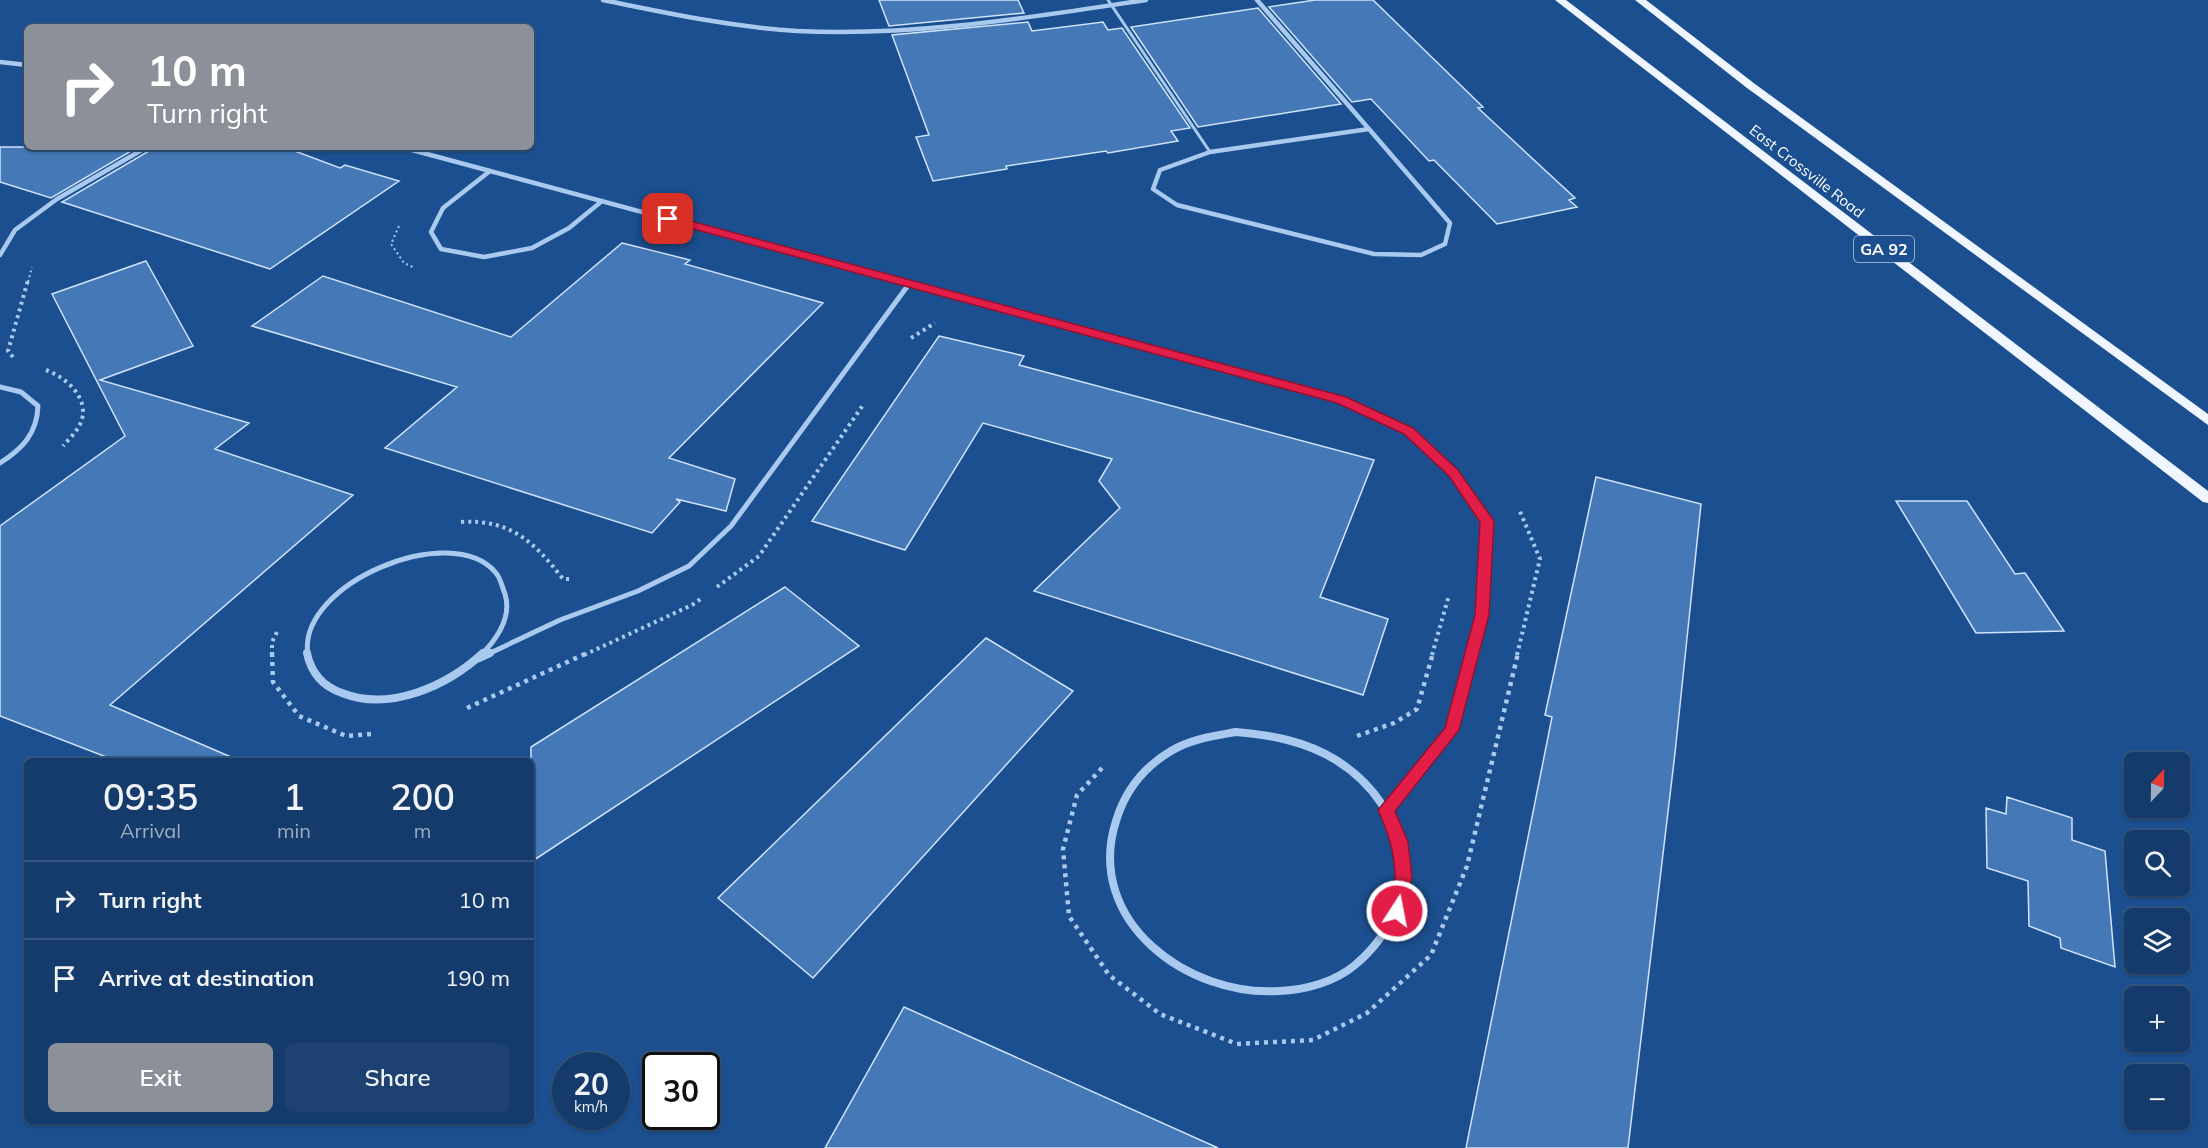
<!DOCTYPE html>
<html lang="en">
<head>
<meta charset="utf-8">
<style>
  :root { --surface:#143b6b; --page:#1d4271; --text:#f1f3f6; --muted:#9dadc1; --line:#33557e; --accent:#8c9099 }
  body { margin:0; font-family:Mulish,sans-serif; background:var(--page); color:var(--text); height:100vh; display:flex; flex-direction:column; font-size:22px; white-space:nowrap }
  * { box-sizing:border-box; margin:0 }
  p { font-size:20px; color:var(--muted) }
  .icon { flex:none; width:33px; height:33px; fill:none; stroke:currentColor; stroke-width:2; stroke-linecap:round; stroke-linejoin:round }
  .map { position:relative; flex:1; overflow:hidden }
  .sheet { position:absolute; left:24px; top:758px; width:510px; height:366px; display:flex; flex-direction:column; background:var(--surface); border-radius:9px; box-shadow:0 2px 4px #0004,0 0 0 2px var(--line) }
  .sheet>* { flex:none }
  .hud { position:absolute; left:24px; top:24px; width:510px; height:126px; border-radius:9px; box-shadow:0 2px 4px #0004,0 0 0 2px var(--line); background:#8c9099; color:#fff; overflow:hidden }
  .needle { width:39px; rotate:22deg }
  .fabs { position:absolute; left:2124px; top:752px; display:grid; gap:12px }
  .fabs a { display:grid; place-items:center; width:66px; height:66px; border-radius:9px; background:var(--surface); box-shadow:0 2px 4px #0004,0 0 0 2px var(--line); font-size:30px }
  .speed { position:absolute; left:552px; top:1052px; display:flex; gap:12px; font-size:30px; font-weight:700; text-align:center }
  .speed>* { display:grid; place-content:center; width:78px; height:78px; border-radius:50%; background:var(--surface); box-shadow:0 2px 4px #0004,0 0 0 2px var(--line); line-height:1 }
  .speed small { font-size:15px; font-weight:400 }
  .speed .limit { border:3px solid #111; border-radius:9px; background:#fff; color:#111 }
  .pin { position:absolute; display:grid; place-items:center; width:51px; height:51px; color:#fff; margin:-26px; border-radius:12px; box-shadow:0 3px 9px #0006 }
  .me { position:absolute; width:66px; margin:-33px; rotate:11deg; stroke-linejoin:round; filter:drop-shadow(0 0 4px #0008) }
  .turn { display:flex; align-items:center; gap:21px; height:126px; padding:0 24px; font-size:27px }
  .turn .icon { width:78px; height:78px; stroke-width:2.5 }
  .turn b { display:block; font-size:42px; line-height:51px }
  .eta { display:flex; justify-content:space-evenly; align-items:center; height:102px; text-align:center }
  .eta b { font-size:36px; font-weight:600; line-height:42px }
  .cta { display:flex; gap:12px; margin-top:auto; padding:12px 24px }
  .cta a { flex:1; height:69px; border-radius:9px; background:var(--accent); color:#fff; font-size:24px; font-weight:600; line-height:69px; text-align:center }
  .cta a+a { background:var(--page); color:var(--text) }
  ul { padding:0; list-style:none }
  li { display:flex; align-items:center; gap:18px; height:78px; padding:0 24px; border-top:2px solid var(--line) }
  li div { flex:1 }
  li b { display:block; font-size:22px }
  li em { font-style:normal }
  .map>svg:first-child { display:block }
</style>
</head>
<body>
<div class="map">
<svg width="2208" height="1148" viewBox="0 0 2208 1148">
  <rect width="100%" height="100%" fill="#1b4f8f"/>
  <path fill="#4478b7" stroke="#cfe3fa" stroke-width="1.5" d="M879 0H1018L1024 13 889 26Z
    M1315 0H1373L1483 107 1478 108 1575 198 1569 200 1577 207 1497 224 1434 160 1429 161 1371 99 1352 102 1269 7Z
    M1258 8 1341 104 1198 127 1131 27Z
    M1028 22 1032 31 1103 22 1108 30 1122 28 1190 128 1171 131 1178 141 1108 153 1106 151 1006 166 1007 169 933 181 916 137 929 135 892 35Z
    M0 147H138L51 198 0 182Z
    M151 147H284L340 168 345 165 399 181 270 269 62 202 149 151Z
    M622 243 690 260 685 264 823 303 669 458 735 479 726 511 676 499 680 502 652 533 385 448 457 387 252 326 323 276 511 337Z
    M146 261 193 346 100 380 249 423 215 449 353 495 110 705 238 760H114L0 716V526L125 436 52 294Z
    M939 336 1024 356 1019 365 1374 460 1320 597 1388 619 1363 695 1034 591 1120 508 1099 481 1112 459 983 423 905 550 812 521Z
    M1596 477 1701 504 1675 753 1628 1148H1466L1552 717 1545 715Z
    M1896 501H1967L2015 574 2025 573 2064 631 1976 633Z
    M785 587 859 646 531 862V747Z
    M986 638 1073 691 813 978 718 898Z
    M2007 797 2072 818V840L2105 851 2115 967 2061 948 2060 938 2029 926 2028 881 1987 868 1986 808 2006 814Z
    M904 1007 1218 1148H825Z"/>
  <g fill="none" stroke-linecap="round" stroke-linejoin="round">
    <path stroke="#a9c9ee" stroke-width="2" stroke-dasharray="2 3" stroke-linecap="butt" d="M352 147 371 152
      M399 226 391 244 404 263 415 268
      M28 282 32 267"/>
    <path stroke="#a9c9ee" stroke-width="4" stroke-dasharray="3 4" stroke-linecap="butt" d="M911 338 935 323
      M13 357 8 351 28 280
      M46 370C65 377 88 396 82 419 79 430 70 438 63 446
      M461 522C511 519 534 542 563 579H573
      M717 587 759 556 863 405
      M272 655V642L277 632
      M584 655 692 605 702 598
      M1432 655 1449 595
      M1517 655 1540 559 1519 509"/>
    <path stroke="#a9c9ee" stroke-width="4.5" stroke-dasharray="4 5" stroke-linecap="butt" d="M272 653 273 682 299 716 346 736 371 734
      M467 708 587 653
      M1357 736 1394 723 1417 709 1433 653
      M1102 768 1077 795 1063 849 1069 916 1109 975 1160 1014 1237 1044 1313 1040 1367 1013 1431 955 1467 866 1518 653"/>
    <path stroke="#a9c9ee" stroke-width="3" d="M1108 0 1210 152"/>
    <path stroke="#a9c9ee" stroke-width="4.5" d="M603 0C667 13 731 27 797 31 914 37 1031 17 1146 0
      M1257 0 1369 129
      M0 62 27 65
      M1369 129 1450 223 1445 244 1421 255 1374 254 1177 205 1153 189 1160 170 1210 152Z
      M401 147 902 282
      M490 171 443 208 431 232 441 249 484 257 532 248 569 228 602 201
      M0 255 15 230 57 199 147 147"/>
    <path stroke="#a9c9ee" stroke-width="5" d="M896 280 1341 400 1408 431 1453 473 1487 521 1482 615 1472 655
      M0 387 21 392 38 406C37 434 22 449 0 463
      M308 655C296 584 452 519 496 573 501 579 502 587 505 594 512 617 497 639 481 655
      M486 655 560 620 638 591 689 566 731 526 909 284"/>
    <path stroke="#a9c9ee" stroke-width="8" d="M307 653C311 673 322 686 342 693 390 712 447 686 483 653
      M479 658 490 653
      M1236 732C1271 735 1305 741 1336 760 1413 808 1427 905 1355 965 1335 982 1305 990 1279 991 1188 997 1084 921 1116 821 1125 791 1144 767 1171 751 1190 739 1214 736 1236 732Z
      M1386 810 1452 730 1472 653"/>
    <path fill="#f0f6ff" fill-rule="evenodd" d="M1555 0H1566L2208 491V503L2203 502Z
      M1635 0H1646L1755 84 2208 414V425L1747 88Z"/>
  </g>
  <path fill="#e11d48" stroke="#92132f" stroke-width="1.5" d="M668 215 1346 397 1413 428 1458 470 1494 521 1489 615 1459 730 1395 811 1408 842 1412 877 1403 917 1397 919 1391 917C1386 904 1396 888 1395 874 1394 850 1388 832 1378 810L1445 728 1475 615 1480 522 1449 476 1404 434 1337 403 664 221 663 219Z"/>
  <g text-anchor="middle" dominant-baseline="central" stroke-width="4.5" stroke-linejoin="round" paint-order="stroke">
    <g font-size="15" fill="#fff" stroke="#1b4f8f">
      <text transform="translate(1807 171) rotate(38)">East Crossville Road</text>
    </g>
    <rect fill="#1b4f8f" stroke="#bbcadd" stroke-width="1.5" x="1854" y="236" width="60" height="26" rx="4.5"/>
    <g font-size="16" font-weight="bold" fill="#fff">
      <text x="1884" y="249">GA 92</text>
    </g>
  </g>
</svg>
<div class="fabs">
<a><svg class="needle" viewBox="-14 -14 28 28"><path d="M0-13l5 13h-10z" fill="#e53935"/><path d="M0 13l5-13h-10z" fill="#9dadc1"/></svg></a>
<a><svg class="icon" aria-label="search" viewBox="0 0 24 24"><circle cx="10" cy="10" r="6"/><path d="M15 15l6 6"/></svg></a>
<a><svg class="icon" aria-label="layers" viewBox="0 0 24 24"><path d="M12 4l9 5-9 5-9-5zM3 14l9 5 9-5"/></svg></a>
<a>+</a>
<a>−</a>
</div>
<div class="speed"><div>20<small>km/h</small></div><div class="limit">30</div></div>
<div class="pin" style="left:668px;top:219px;background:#d93025"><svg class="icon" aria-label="arrive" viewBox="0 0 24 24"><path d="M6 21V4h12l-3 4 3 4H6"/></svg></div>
<svg class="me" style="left:1397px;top:911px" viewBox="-20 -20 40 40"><circle r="17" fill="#e11d48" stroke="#fff" stroke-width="3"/><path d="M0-11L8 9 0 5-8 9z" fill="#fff"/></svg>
<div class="hud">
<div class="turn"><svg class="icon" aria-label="right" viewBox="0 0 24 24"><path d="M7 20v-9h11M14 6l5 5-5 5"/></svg><div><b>10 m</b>Turn right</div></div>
</div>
<section class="sheet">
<div class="eta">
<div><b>09:35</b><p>Arrival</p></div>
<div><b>1</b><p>min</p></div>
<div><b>200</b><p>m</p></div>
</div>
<ul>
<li><svg class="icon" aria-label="right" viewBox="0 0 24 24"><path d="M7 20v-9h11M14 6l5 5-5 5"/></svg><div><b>Turn right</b></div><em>10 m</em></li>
<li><svg class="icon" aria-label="arrive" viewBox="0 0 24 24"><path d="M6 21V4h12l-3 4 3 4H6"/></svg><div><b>Arrive at destination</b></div><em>190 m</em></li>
</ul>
<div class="cta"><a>Exit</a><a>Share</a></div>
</section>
</div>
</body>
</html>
